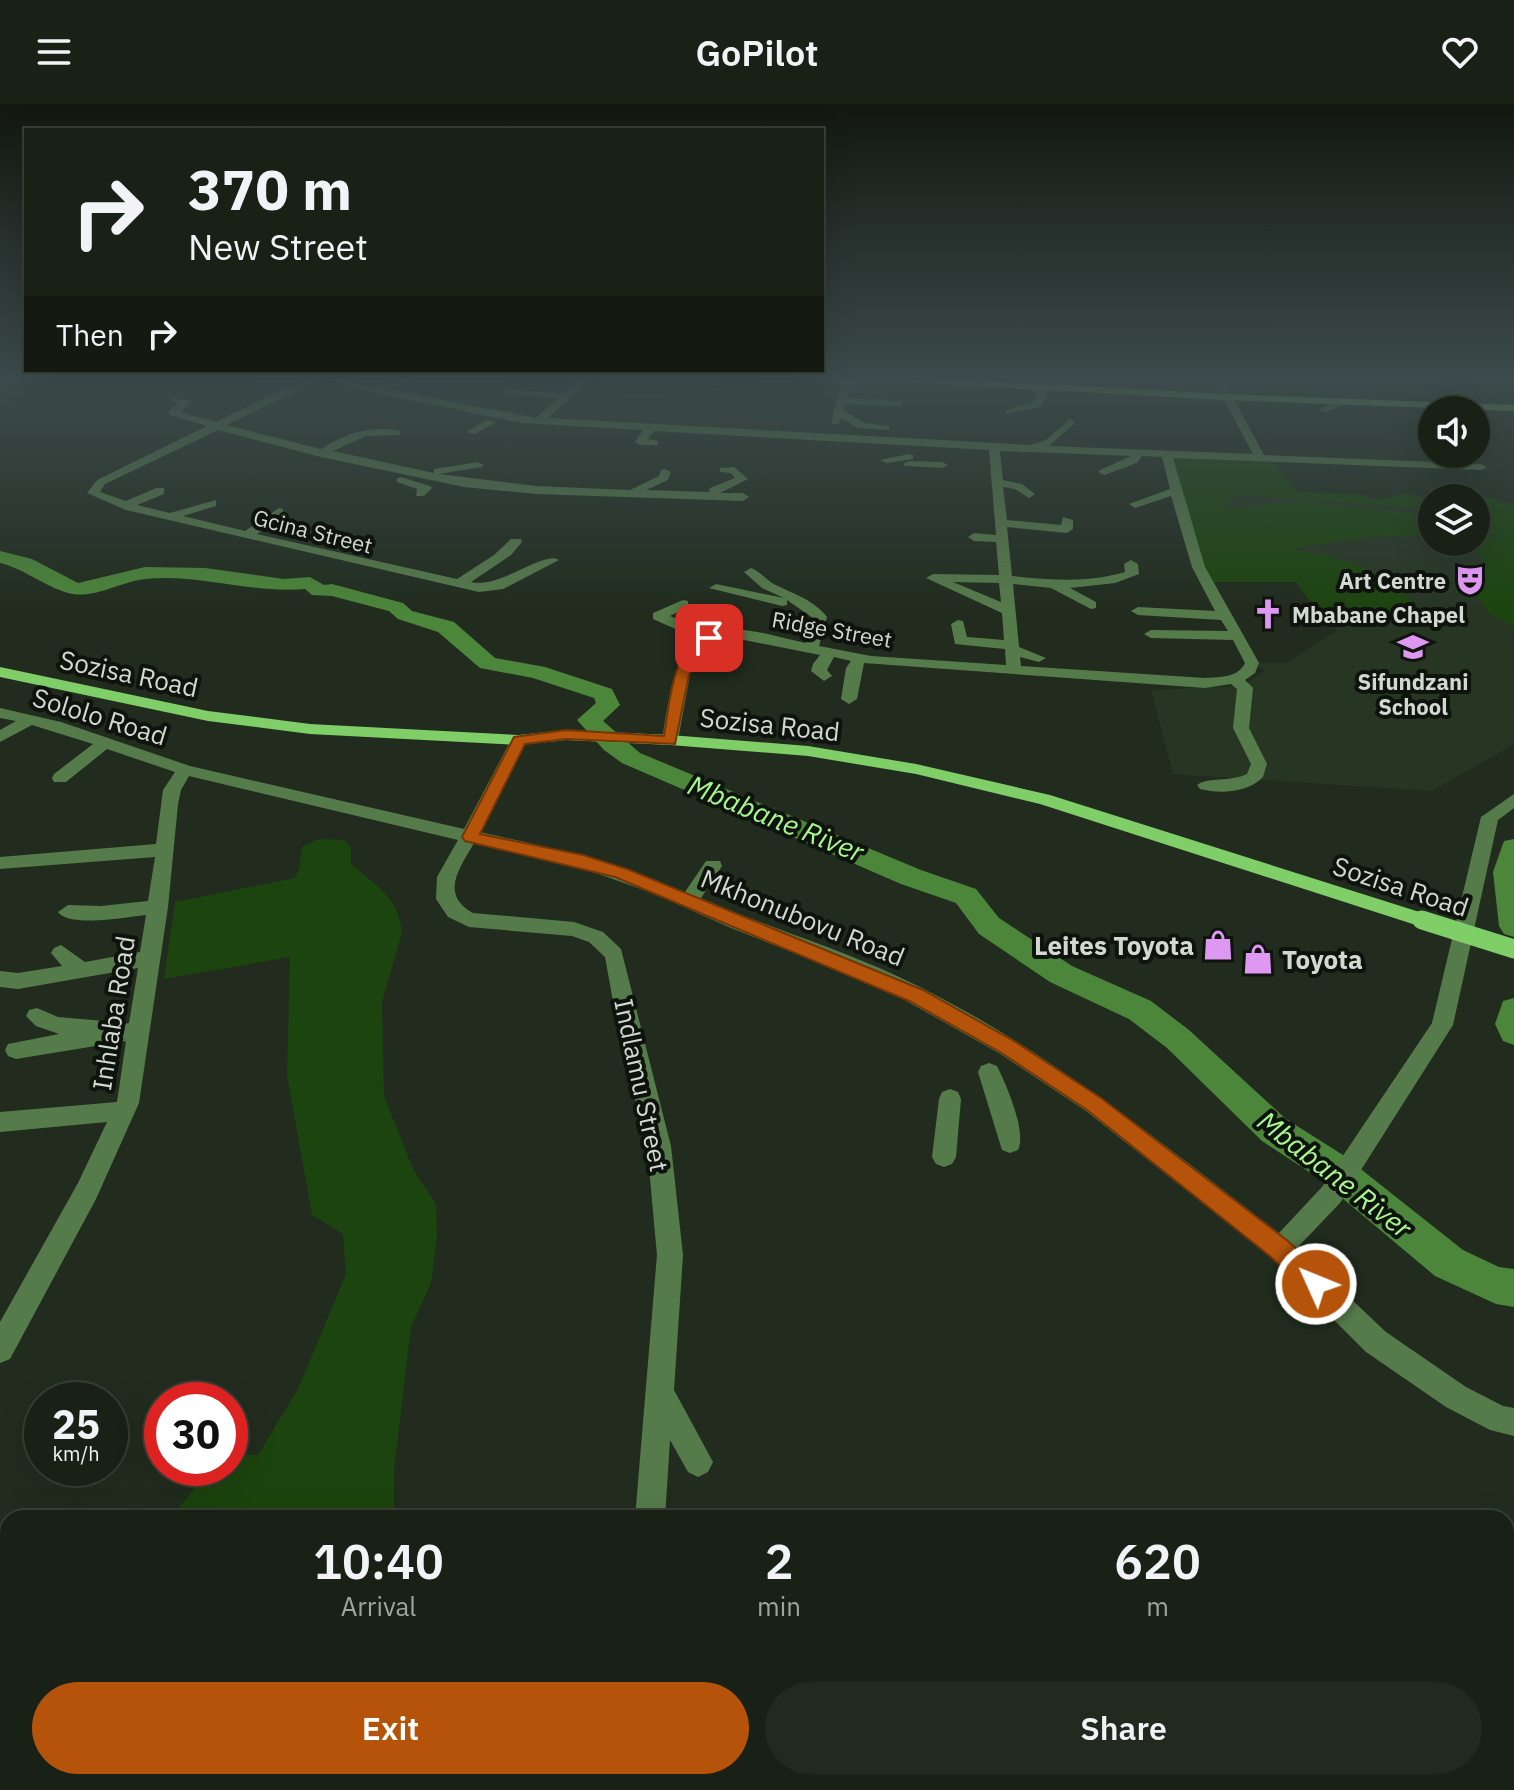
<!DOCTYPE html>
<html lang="en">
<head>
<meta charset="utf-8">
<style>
  :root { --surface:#192116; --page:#22291f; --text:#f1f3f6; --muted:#9fa3a1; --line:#373e35; --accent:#b45309 }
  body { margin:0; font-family:"IBM Plex Sans",sans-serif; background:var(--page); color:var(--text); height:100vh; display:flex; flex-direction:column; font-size:30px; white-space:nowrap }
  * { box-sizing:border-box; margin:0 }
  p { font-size:26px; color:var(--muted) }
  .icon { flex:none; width:44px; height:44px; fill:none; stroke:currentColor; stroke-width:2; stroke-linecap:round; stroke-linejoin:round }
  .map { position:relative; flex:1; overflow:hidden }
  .side { position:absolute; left:0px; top:1406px; width:1514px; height:280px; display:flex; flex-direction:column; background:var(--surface); border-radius:24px 24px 0 0; box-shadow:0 8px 32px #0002,0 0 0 2px var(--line) }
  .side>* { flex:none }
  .guide { position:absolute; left:24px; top:24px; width:800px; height:244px; border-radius:0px; box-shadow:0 8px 32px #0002,0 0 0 2px var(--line); background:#192116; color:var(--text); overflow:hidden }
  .buttons { position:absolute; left:1418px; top:292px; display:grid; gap:16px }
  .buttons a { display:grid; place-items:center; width:72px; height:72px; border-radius:50%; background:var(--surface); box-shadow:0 8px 32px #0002,0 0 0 2px var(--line); font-size:40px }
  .speed { position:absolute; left:24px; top:1278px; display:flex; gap:16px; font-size:40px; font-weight:700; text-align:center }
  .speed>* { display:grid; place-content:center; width:104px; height:104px; border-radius:50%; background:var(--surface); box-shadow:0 8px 32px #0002,0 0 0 2px var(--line); line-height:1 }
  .speed small { font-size:20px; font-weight:400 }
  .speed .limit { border:12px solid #d22; background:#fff; color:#111 }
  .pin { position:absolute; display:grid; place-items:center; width:68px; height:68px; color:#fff; margin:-34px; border-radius:16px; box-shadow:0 4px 12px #0006 }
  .me { position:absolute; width:88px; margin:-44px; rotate:314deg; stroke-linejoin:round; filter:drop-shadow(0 0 6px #0008) }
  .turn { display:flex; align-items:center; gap:28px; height:168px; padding:0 32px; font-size:36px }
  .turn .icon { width:104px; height:104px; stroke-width:2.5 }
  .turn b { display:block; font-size:56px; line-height:68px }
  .then { display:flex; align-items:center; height:76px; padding:0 32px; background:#0003; gap:16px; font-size:30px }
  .eta { display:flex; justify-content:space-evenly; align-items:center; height:136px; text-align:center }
  .eta b { font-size:48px; font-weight:600; line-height:56px }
  .button { display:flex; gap:16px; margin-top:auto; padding:16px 32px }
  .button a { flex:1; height:92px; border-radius:48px; background:var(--accent); color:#fff; font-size:32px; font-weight:600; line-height:92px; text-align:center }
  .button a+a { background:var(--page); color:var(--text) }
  header { display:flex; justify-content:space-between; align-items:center; height:104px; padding:0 32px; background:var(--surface); font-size:36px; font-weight:600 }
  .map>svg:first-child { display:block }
</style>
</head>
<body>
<header><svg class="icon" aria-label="menu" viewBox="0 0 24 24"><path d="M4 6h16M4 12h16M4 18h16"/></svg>GoPilot<svg class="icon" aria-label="heart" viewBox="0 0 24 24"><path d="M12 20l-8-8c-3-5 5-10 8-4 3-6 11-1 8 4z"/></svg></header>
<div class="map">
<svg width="1514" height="1686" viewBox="0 0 1514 1686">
  <rect width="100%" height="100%" fill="#212c1e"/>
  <path fill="#273623" d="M602 273H719L710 297 583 291Z
    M1187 389 1432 398V438H1476V399L1512 427 1514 640 1432 687 1173 670 1151 586 1243 582 1265 566 1252 559H1286L1337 527 1296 478H1231Z"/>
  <path fill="#1c440e" d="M1166 349 1271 354 1296 387 1363 391 1377 396 1408 389 1432 397V406L1243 391 1234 394 1226 404 1297 397 1418 410 1432 421V431L1371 433 1292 444C1342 455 1377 460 1415 500L1410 514 1369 509 1365 505 1343 521 1328 522 1296 478H1205Z
    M1475 388 1509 400 1514 399V523L1486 506 1459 466 1487 461 1470 439 1500 430 1476 431V394H1453Z
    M318 735 344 736 351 744V760C376 782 398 792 402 828L382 898 384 992 414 1067 436 1100 437 1133 431 1179 411 1223 394 1365V1414H171L210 1364H230V1351H258L298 1285 346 1170 343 1130 312 1111 287 971 290 853 164 875 175 798 295 774 299 765 302 743Z
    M8 1622V1678H301L296 1686H0V1632Z"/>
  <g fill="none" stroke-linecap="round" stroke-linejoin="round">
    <path fill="#4c863a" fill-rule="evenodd" d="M0 447 32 455 78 479 145 463 205 464 284 475 310 473 324 481 332 480 403 499 412 507 454 518 495 554 545 563 612 585 620 601 603 617 640 649 921 766 976 785 999 814 1072 862 1151 897 1189 926 1286 1015 1343 1051 1463 1146 1499 1163 1514 1165V1203L1496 1200 1435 1172 1317 1073 1262 1037 1167 944 1129 915 1050 878 979 830 956 799 901 780 622 659 604 646 577 616 596 599 594 594 533 574 480 564 438 528 398 515 389 507 332 492 312 491 305 485C252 490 199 469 145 475 123 477 96 494 73 490 47 485 26 465 0 459Z
      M1514 735V833L1504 830 1499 822 1493 768 1504 737Z
      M1514 894V941L1503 937 1495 920 1503 897Z"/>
    <path fill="#567b4b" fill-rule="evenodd" d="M310 273H327L375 283 415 273 414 277 387 285 536 314 558 294 508 290 504 289V285L564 290 582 273H593L548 314 1030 341 1046 336 1070 315 1075 318 1074 320 1049 342 1253 350 1212 273H1222L1264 351 1481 360 1487 363 1481 366 1173 354 1205 463 1259 559 1255 569 1245 576 1253 584 1249 624 1267 660 1263 673C1248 689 1220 690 1200 685L1197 681C1207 673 1231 678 1247 670L1251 660 1233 624 1237 585 1231 580 1205 584 864 559 857 595 849 600 841 595 846 564 851 557 834 553 827 566 832 572 824 577 811 567 813 560 820 551 739 535 723 534 702 544 690 571 678 636 670 641 662 636C667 610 673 546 698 535L653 515V509L683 496 688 497V503L670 512 710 529C737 518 778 534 806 539L813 514 787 496V501L782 502 709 484 716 480 784 494 762 484 744 468 751 464C759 467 765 474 772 479 792 490 812 494 827 513L819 542 871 552 1006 561 1005 545 955 540 951 520 958 516 963 517 967 533 1004 536 1002 509 926 474 933 470 999 471 996 438 974 437 968 433 974 429 996 431 989 346 654 327 648 335 658 337V341H640L635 338 643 326 522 319 317 277 227 321 321 345C346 329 371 321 400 327V331L366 332 333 347 434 369V365L478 358 484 361 482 363 439 370 536 382 630 386 659 372 661 366 665 365 671 368 668 376 646 386 709 388 710 384 735 374 731 369 720 368V364L734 363 748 375 720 389H743L749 393 743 397 536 390 464 383 321 353 218 326 105 380 100 388 126 397 156 384H164V390L137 401 170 409 216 396V402L183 412 245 427 279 404 283 405V411L257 430 457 475 494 451 511 435H521L522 438 511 451 471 478C500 485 544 446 559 456L503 485 479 488 126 406 87 389 97 376 207 322 169 311V307L178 299 172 298V294L192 297 181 308 216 318ZM1000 347 1131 352 1100 366 1098 368 1104 371 1137 359 1142 352 1162 353 1170 385 1129 400 1135 404 1171 392 1192 463 1215 507 1138 503 1131 507 1138 511 1221 516 1228 527 1151 526 1144 530 1151 534 1233 536 1245 559C1238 574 1220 573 1205 574L1021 562 1020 553 1039 558 1046 554 1019 543 1013 480 1051 484 1091 505 1096 504V498L1070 484 1115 479 1139 470 1138 460 1131 456 1124 460 1125 468C1087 479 1051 476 1012 472L1007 423 1067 429 1073 425V416L1063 413 1061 421 1007 416 1003 383 1015 385 1029 394 1035 390 1022 380 1003 376ZM953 478 999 479 1001 498Z
      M1014 273H1025L1034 282 1042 281 1048 292 1040 303 1006 310V306L1032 299 1038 292 1033 284 1025 285Z
      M846 275 851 278 847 294 902 297V301L898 302 845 300 843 306 864 319 889 322V326L857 324 841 314 839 320H831L841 278Z
      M1339 296 1348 298 1327 308 1318 306Z
      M487 316 496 318 475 330 466 328Z
      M909 350 913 351V355L886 359 880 356Z
      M909 357 942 358 948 361 942 364 905 362 903 360Z
      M401 373 430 382 432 384 424 392H416L417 385 397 378V374Z
      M0 604 61 618 190 662 464 725 511 636 513 633H525L527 636 480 728 590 753 685 788 706 757H720L722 762 701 794C766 823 835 843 899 873 1038 938 1158 1036 1279 1129L1322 1083 1432 919 1481 713 1514 690V704L1498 716 1453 921 1340 1099 1297 1144 1386 1228 1466 1283 1503 1302 1514 1304V1332L1490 1326 1446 1303 1366 1248 1271 1153 1086 1007 999 949 885 885 731 824 655 790 579 763 474 739C460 764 439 790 473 809L574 818 603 828 621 845 671 1042 683 1151 674 1286 713 1358 708 1368 698 1373 688 1368 670 1336 665 1414H635L657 1151 647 1042 620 936 605 853 589 838 572 832 469 823 448 813 436 795 437 773 458 736 189 672 181 686 178 700 168 803 139 999 96 1095 10 1255 0 1259V1218L78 1079 107 1018 0 1028V1008L117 998 126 937 16 955 8 952 5 946 8 940 59 930 36 922 26 912 29 906 37 904 58 913 104 917 107 923 129 919 138 864 18 885 0 883V867L18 869 62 862 51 849 54 844 61 841 85 858 140 848 146 811C127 813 69 824 58 808L68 801 101 802 148 797 155 753 0 765V753L156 740 163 686 175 668 107 645 66 678H54L52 674 54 670 93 640 32 621 0 638V626L16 617 0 614Z
      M989 959 997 962C1006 980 1027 1028 1018 1046L1010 1049 1002 1046 978 968 981 962Z
      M950 985 958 988 961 995 956 1053 952 1060 944 1063 936 1060 932 1053 939 995 942 988Z
      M525 1678H562L566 1686H528Z
      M616 1678H650L651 1686H615Z"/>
    <path fill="#80ce68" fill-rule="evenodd" d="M802 273H918L1226 290 1514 301V307L1226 296 879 277 846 281Z
      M0 563 208 607 310 620 519 631 566 626 670 631 808 642 916 660 1050 691 1429 811 1432 816 1422 823 1040 700 916 670 808 652 670 641 566 636 519 641 310 630 208 617 0 573Z"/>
    <path stroke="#80ce68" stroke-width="19" d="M1422 816 1514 845"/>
  </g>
  <linearGradient id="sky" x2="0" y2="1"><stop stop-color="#121810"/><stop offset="0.54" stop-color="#3d4b4c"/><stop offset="1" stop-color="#3d4b4c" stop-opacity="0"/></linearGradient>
  <rect width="1514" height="509" fill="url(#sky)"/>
  <path fill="#b45309" stroke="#753606" stroke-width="2" d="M705 531 716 534 701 544 689 571 675 640 566 635 525 640 480 730 583 751 627 765 923 886 1014 937 1101 994 1288 1137 1325 1172 1328 1180 1325 1189 1316 1192 1308 1189 1271 1153 1087 1006 1000 948 909 897 615 773 465 737 462 733 514 633 566 626 664 632C670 598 671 549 705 531Z"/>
  <defs>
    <g id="theatre-bare" transform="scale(2.4)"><path d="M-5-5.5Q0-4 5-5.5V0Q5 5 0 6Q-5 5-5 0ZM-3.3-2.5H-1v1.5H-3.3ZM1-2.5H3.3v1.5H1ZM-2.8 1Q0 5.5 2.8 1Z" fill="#de98f2" stroke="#0e130d" stroke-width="2.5" paint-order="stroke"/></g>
    <g id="church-bare" transform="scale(2.4)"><path d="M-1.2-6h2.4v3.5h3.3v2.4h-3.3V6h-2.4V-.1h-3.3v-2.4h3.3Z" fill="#de98f2" stroke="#0e130d" stroke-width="2.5" paint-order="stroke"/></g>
    <g id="school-bare" transform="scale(2.4)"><path d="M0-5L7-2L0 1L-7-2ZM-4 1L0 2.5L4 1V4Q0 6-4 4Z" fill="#de98f2" stroke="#0e130d" stroke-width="2.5" paint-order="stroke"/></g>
    <g id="shop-bare" transform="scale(2.4)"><path d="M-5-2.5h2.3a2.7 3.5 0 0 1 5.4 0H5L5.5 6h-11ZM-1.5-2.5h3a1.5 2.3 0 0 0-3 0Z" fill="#de98f2" stroke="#0e130d" stroke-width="2.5" paint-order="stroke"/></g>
  </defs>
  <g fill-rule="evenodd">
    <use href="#theatre-bare" x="1470" y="476"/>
    <use href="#church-bare" x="1268" y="510"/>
    <use href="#school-bare" x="1413" y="543"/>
    <use href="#shop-bare" x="1218" y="841"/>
    <use href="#shop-bare" x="1258" y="855"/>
  </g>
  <g text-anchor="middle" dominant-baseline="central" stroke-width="8" stroke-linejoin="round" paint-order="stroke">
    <g font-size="22" fill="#d2d9d0" stroke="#0e130d">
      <text transform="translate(313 427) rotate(14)">Gcina Street</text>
      <text transform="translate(832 525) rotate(10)">Ridge Street</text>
    </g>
    <g font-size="22" font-weight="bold" fill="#d2d9d0" stroke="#0e130d" text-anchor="end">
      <text x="1446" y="476">Art Centre</text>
      <text x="1292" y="510" text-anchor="start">Mbabane Chapel</text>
      <text x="1413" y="577" text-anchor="middle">Sifundzani<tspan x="1413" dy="25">School</tspan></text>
    </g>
    <g font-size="26" fill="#d2d9d0" stroke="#0e130d">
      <text transform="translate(129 569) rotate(12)">Sozisa Road</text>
      <text transform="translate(100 612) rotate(17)">Sololo Road</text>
      <text transform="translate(770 620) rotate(6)">Sozisa Road</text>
      <text transform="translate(1401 782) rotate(18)">Sozisa Road</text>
      <text transform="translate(803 813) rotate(22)">Mkhonubovu Road</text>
      <text transform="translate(113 909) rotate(-81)">Inhlaba Road</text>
      <text transform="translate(642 981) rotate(78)">Indlamu Street</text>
    </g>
    <g font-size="26" font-weight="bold" fill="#d2d9d0" stroke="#0e130d" text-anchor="end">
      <text x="1194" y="841">Leites Toyota</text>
      <text x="1282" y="855" text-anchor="start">Toyota</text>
    </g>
    <g font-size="28" font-style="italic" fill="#a8f690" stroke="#0e130d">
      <text transform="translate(776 714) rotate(22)">Mbabane River</text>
      <text transform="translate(1335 1070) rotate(38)">Mbabane River</text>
    </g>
  </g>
</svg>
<div class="buttons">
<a><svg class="icon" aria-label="sound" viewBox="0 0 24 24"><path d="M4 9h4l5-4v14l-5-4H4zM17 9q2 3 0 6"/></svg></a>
<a><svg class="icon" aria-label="layers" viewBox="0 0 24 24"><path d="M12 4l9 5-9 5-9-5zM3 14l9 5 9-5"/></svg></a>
</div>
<div class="speed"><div>25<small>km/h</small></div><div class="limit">30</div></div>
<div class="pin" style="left:709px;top:534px;background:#d93025"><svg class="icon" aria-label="arrive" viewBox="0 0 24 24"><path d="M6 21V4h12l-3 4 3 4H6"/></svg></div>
<svg class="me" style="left:1316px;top:1180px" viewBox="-20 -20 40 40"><circle r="17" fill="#b45309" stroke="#fff" stroke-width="3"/><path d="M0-11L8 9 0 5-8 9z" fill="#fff"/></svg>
<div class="guide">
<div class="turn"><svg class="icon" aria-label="right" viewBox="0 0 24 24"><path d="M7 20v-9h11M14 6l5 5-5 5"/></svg><div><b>370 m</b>New Street</div></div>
<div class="then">Then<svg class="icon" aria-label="right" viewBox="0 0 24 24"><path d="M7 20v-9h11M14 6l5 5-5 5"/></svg></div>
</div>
<section class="side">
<div class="eta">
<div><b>10:40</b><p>Arrival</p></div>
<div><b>2</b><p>min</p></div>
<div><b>620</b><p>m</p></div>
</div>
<div class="button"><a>Exit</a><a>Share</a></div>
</section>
</div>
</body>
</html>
